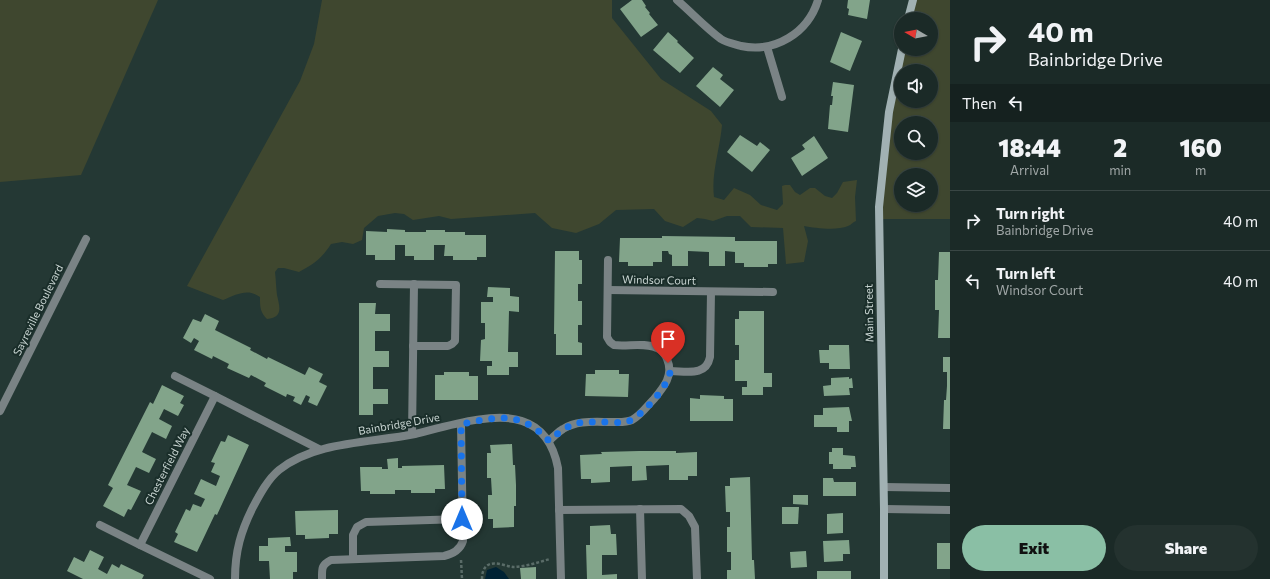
<!DOCTYPE html>
<style>
:root{--surface:#1b2a27;--page:#24322f;--text:#f1f3f6;--muted:#a0a7a7;--line:#394644;--accent:#8abfa5}
body{margin:0;font-family:Commissioner,sans-serif;background:var(--page);color:var(--text);height:100vh;display:flex;flex-direction:column;font-size:15px;white-space:nowrap}
*{box-sizing:border-box;margin:0}
p{font-size:13px;color:var(--muted)}
.icon{flex:none;width:22px;height:22px;fill:none;stroke:currentColor;stroke-width:2;stroke-linecap:round;stroke-linejoin:round}
.map{position:relative;flex:1;overflow:hidden}
.drawer{display:flex;flex-direction:column;background:var(--surface);width:320px}
.drawer>*{flex:none}
.top-card{background:#1b2a27;color:var(--text);overflow:hidden}
.needle{width:26px;rotate:280deg}
.controls{position:absolute;left:894px;top:12px;display:grid;gap:8px}
.controls a{display:grid;place-items:center;width:44px;height:44px;border-radius:50%;background:var(--surface);box-shadow:0 1px 3px #0004,0 0 0 1px var(--line);font-size:20px}
.pin{position:absolute;display:grid;place-items:center;width:34px;height:34px;color:#fff;margin:-41px -17px;border-radius:50% 50% 50% 0;rotate:-45deg;box-shadow:0 0 4px #0007}
.pin .icon{rotate:45deg}
.me{position:absolute;width:44px;margin:-22px;rotate:0deg;stroke-linejoin:round;filter:drop-shadow(0 0 3px #0008)}
.turn{display:flex;align-items:center;gap:14px;height:84px;padding:0 12px;font-size:18px}
.turn .icon{width:52px;height:52px;stroke-width:2.5}
.turn b{display:block;font-size:28px;line-height:34px}
.then{display:flex;align-items:center;height:38px;padding:0 12px;background:#0003;gap:8px;font-size:15px}
.eta{display:flex;justify-content:space-evenly;align-items:center;height:68px;text-align:center}
.eta b{font-size:24px;font-weight:800;line-height:28px}
.button{display:flex;gap:8px;margin-top:auto;padding:8px 12px}
.button a{flex:1;height:46px;border-radius:24px;background:var(--accent);color:#111;font-size:16px;font-weight:800;line-height:46px;text-align:center}
.button a+a{background:var(--page);color:var(--text)}
ul{padding:0;list-style:none}
li{display:flex;align-items:center;gap:12px;height:60px;padding:0 12px;border-top:1px solid var(--line)}
li div{flex:1}
li b{display:block;font-size:15px}
li em{font-style:normal}
main{display:flex;flex:1;min-height:0}
.map>svg:first-child{display:block}
</style>
<main>
<div class="map">
<svg width="950" height="579" viewBox="0 0 950 579">
<rect width="100%" height="100%" fill="#243834"/>
<g fill="#3f472f" fill-rule="evenodd">
<polygon points="0,0 158,0 81,175 0,182"/>
<path d="M 322,0 L 612,0 L 612,18 L 661,79 L 711,111 L 722,125 C 720,149 711,173 714,197 L 724,200 L 734,188 L 750,195 L 761,205 L 777,210 L 783,204 L 782,186 L 785,185 L 790,185 L 795,192 L 800,195 L 810,188 L 815,188 L 825,196 L 832,198 L 837,193 L 843,182 L 857,180 L 855,197 L 856,221 C 853,222 851,225 848,226 C 837,231 815,228 804,226 L 808,241 L 804,262 L 786,264 L 783,228 L 751,227 L 740,216 L 727,216 L 713,221 L 705,219 L 697,218 L 683,227 L 665,221 L 654,209 L 616,210 L 599,224 L 576,233 L 552,228 L 535,213 L 451,219 L 439,216 L 413,220 L 404,214 L 395,213 L 378,216 L 364,228 L 362,240 L 353,244 L 342,242 L 331,244 C 322,258 314,264 299,272 L 284,268 L 278,268 L 275,272 C 276,280 276,288 277,295 C 280,308 283,317 267,319 C 260,312 260,307 260,297 C 248,288 237,294 223,300 L 187,286 L 300,81 L 314,44 Z"/>
<path d="M 913,0 L 950,0 L 950,219 L 879,219 L 879,207 L 902,49 L 931,49 L 931,19 L 908,19 ZM 901,71 L 931,71 L 931,101 L 901,101 ZM 901,123 L 931,123 L 931,153 L 901,153 ZM 901,175 L 931,175 L 931,205 L 901,205 Z"/>
</g>
<polygon fill="#002234" points="496,567 504,572 509,579 485,579 487,570"/>
<g fill="#82a48a">
<polygon points="632,0 642,0 646,6 645,7 650,13 649,14 658,25 641,37 620,9"/>
<polygon points="848,0 870,0 867,19 848,15 849,9 847,8"/>
<polygon points="668,32 678,41 677,42 694,58 680,73 653,50"/>
<polygon points="841,32 862,41 850,71 830,62"/>
<polygon points="713,67 723,75 720,79 734,90 720,107 696,86"/>
<polygon points="833,82 854,85 848,132 828,129 830,105 832,105 833,96 831,96"/>
<polygon points="740,135 757,146 760,142 770,150 752,172 727,152"/>
<polygon points="814,136 828,158 802,176 791,158 805,149 802,145"/>
<polygon points="387,229 405,230 405,232 426,232 426,230 445,230 445,232 465,232 465,235 486,235 486,257 477,257 477,260 453,260 453,256 444,256 445,245 434,245 434,260 414,260 414,256 405,256 405,245 395,245 395,260 375,260 375,255 366,255 366,231 387,232"/>
<polygon points="662,236 735,237 735,241 777,241 777,264 768,264 768,267 744,267 744,263 735,263 735,252 725,251 725,266 709,266 709,252 688,251 688,266 672,266 672,255 669,254 668,251 662,251 662,262 653,262 653,266 628,266 628,262 619,262 620,238 662,238"/>
<polygon points="555,251 579,251 579,260 582,260 582,284 578,284 578,301 582,301 582,325 578,325 578,342 582,343 582,355 556,355 556,334 554,334"/>
<polygon points="939,252 950,252 950,338 938,338 939,310 935,310 935,280 938,280"/>
<polygon points="488,287 510,288 510,296 519,297 519,312 509,311 508,352 518,352 518,367 509,367 509,375 487,375 487,366 492,366 492,361 480,361 481,340 485,339 485,323 481,323 481,302 493,302 493,297 487,297"/>
<polygon points="359,303 376,303 375,314 390,314 390,331 375,331 375,351 389,351 389,367 373,367 373,389 388,389 388,404 373,404 373,415 359,415"/>
<polygon points="739,311 764,311 764,373 772,373 772,387 763,387 763,395 742,395 742,387 747,387 747,381 735,381 735,360 739,360 739,345 735,345 735,319 739,319"/>
<polygon points="205,314 219,321 215,330 251,348 250,350 267,359 268,357 305,375 309,367 323,374 319,382 327,386 317,406 308,402 310,397 306,395 301,405 293,401 295,397 287,394 286,397 264,386 266,383 251,375 249,378 227,368 229,364 213,356 212,359 194,350 199,341 194,338 191,343 183,338 193,319 201,322"/>
<polygon points="829,345 849,345 850,369 829,369 829,363 820,363 819,350 829,350"/>
<polygon points="943,357 950,357 950,429 943,429 944,400 946,400 947,386 947,372 943,372"/>
<polygon points="595,370 619,370 619,374 629,374 628,397 585,396 586,374 595,374"/>
<polygon points="444,372 469,372 469,376 478,376 478,400 435,400 435,375 444,375"/>
<polygon points="849,377 849,379 852,378 853,388 849,388 850,395 824,396 823,386 831,385 831,378"/>
<polygon points="162,385 184,396 180,403 184,405 178,416 164,409 159,419 172,426 166,439 152,432 142,452 156,459 149,473 136,467 127,485 141,491 131,510 128,509 124,517 103,506 113,488 108,485 150,402 153,404"/>
<polygon points="700,395 724,396 724,399 733,399 733,421 690,421 690,398 700,399"/>
<polygon points="849,407 852,421 849,421 849,432 837,432 837,427 814,427 814,415 823,415 823,408"/>
<polygon points="228,435 249,445 217,515 215,514 197,552 174,542 178,534 175,532 186,509 190,511 193,504 201,507 205,499 194,494 201,479 216,486 220,476 211,472 215,463 211,462 221,441 225,442"/>
<polygon points="512,444 513,465 515,465 516,485 516,506 514,506 514,527 493,528 493,519 488,519 488,495 492,495 491,478 487,478 487,453 491,453 490,445"/>
<polygon points="832,448 843,448 843,455 855,456 856,467 851,467 851,469 833,469 833,464 829,464 829,452 832,452"/>
<polygon points="639,451 676,451 676,453 697,452 697,476 688,476 688,480 669,480 669,465 646,466 647,480 632,481 632,466 610,467 610,482 591,483 591,479 581,479 580,455 602,454 601,452"/>
<polygon points="398,458 398,468 402,468 402,466 444,465 445,489 435,489 435,493 411,493 411,490 395,490 395,494 370,494 370,491 361,491 360,467 382,467 382,469 388,469 387,459"/>
<polygon points="750,477 752,560 754,560 755,579 727,579 727,570 731,570 731,552 727,552 727,527 730,527 730,512 726,512 725,486 730,486 730,478"/>
<polygon points="823,478 833,478 834,482 856,482 856,496 823,496"/>
<polygon points="793,495 808,495 808,505 793,504"/>
<polygon points="782,507 799,507 798,524 782,524"/>
<polygon points="338,510 338,534 329,534 329,538 305,539 305,535 296,535 295,511"/>
<polygon points="843,513 843,533 827,534 827,514"/>
<polygon points="610,525 611,534 616,534 617,555 602,555 602,575 617,574 617,579 587,579 586,545 590,545 590,526"/>
<polygon points="290,537 291,546 285,546 285,552 297,552 297,572 293,572 293,579 270,579 269,561 259,561 259,546 268,546 268,538"/>
<polygon points="849,540 850,554 843,554 843,561 824,562 823,541"/>
<rect x="937" y="543" width="13" height="26"/>
<polygon points="90,550 104,557 98,569 107,574 112,564 119,568 121,564 144,575 142,579 83,579 67,571 74,557 84,562"/>
<polygon points="806,551 807,567 791,568 790,552"/>
<polygon points="536,567 536,579 521,579 520,568"/>
<rect x="817" y="571" width="34" height="8"/>
</g>
<g fill="none" stroke-linecap="round" stroke-linejoin="round">
<g stroke="#5a6c68" stroke-width="2.5" stroke-dasharray="3 2" stroke-linecap="butt">
<polyline points="461,560 462,579"/>
<path d="M 482,579 C 482,574 483,568 488,565 C 495,561 505,566 513,567 C 525,567 539,562 550,559"/>
</g>
<g stroke="#7a8385" stroke-width="8">
<path d="M 677,0 C 692,13 706,28 721,39 C 727,43 735,44 741,46 C 775,53 808,33 818,0"/>
<polyline points="767,47 782,97"/>
<polyline points="380,284 456,285 455,341 452,344 448,346 413,346"/>
<polyline points="608,290 773,292"/>
<path d="M 670,371 C 686,371 706,377 710,357 L 711,292"/>
<polyline points="175,376 215,396"/>
<polyline points="0,411 86,239"/>
<polyline points="412,434 414,284"/>
<path d="M 549,441 C 553,437 558,432 563,429 C 577,420 595,422 611,422 C 618,422 625,423 632,420 C 641,415 647,406 654,399 C 664,387 674,375 667,359 C 665,354 661,350 657,348 C 644,342 627,347 614,345 L 610,342 L 607,337 L 608,260"/>
<polyline points="884,487 950,488"/>
<polyline points="640,509 642,579"/>
<polyline points="884,509 950,510"/>
<polyline points="559,510 681,509 689,516 695,527 697,579"/>
<polyline points="100,525 140,545"/>
<polyline points="353,559 353,535 357,527 366,522 462,519"/>
<polyline points="210,579 140,545 215,396 319,449"/>
<path d="M 235,579 C 235,551 241,531 253,507 C 260,494 268,479 279,470 C 315,441 371,443 415,434 C 444,427 494,411 522,421 C 544,428 554,447 558,468 L 561,579"/>
<path d="M 322,579 C 322,569 321,565 331,560 L 444,556 C 453,554 460,550 463,541 L 461,424"/>
</g>
<g stroke="#a1b1b3" stroke-width="8">
<polyline points="908,19 913,0"/>
<polyline points="884,579 884,509 879,207 889,112 902,49"/>
</g>
</g>
<g fill="none" stroke-linecap="round" stroke-linejoin="round">
<path stroke="#1a73e8" stroke-width="7" stroke-dasharray="0 12.6" d="M 462,519 L 461,424 C 499,417 520,410 549,441 C 573,420 578,422 608,422 C 614,422 621,423 627,422 C 641,417 668,387 670,372 C 670,369 669,365 668,363"/>
</g>
<g text-anchor="middle" stroke-width="4" stroke-linejoin="round" paint-order="stroke">
<g font-size="11" fill="#cad6d3" stroke="#1a2e2a">
<text transform="translate(659 280) rotate(1)" y="4">Windsor Court</text>
<text transform="translate(38 310) rotate(-64)" y="4">Sayreville Boulevard</text>
<text transform="translate(869 313) rotate(-91)" y="4">Main Street</text>
<text transform="translate(399 424) rotate(-10)" y="4">Bainbridge Drive</text>
<text transform="translate(167 466) rotate(-63)" y="4">Chesterfield Way</text>
</g>
</g>
</svg>
<div class="controls">
<a><svg class="needle" viewBox="-14 -14 28 28"><path d="M0-13l5 13h-10z" fill="#e53935"/><path d="M0 13l5-13h-10z" fill="#a0a7a7"/></svg></a>
<a><svg class="icon" aria-label="sound" viewBox="0 0 24 24"><path d="M4 9h4l5-4v14l-5-4H4zM17 9q2 3 0 6"/></svg></a>
<a><svg class="icon" aria-label="search" viewBox="0 0 24 24"><circle cx="10" cy="10" r="6"/><path d="M15 15l6 6"/></svg></a>
<a><svg class="icon" aria-label="layers" viewBox="0 0 24 24"><path d="M12 4l9 5-9 5-9-5zM3 14l9 5 9-5"/></svg></a>
</div>
<div class="pin" style="left:668px;top:363px;background:#d93025"><svg class="icon" aria-label="arrive" viewBox="0 0 24 24"><path d="M6 21V4h12l-3 4 3 4H6"/></svg></div>
<svg class="me" style="left:462px;top:519px" viewBox="-20 -20 40 40"><circle r="19" fill="#fff"/><path d="M0-13L10 11 0 6-10 11z" fill="#1a73e8"/></svg>
</div>
<section class="drawer">
<div class="top-card">
<div class="turn"><svg class="icon" aria-label="right" viewBox="0 0 24 24"><path d="M7 20v-9h11M14 6l5 5-5 5"/></svg><div><b>40 m</b>Bainbridge Drive</div></div>
<div class="then">Then<svg class="icon" aria-label="left" viewBox="0 0 24 24"><path d="M17 20v-9H6M10 6l-5 5 5 5"/></svg></div>
</div>
<div class="eta">
<div><b>18:44</b><p>Arrival</p></div>
<div><b>2</b><p>min</p></div>
<div><b>160</b><p>m</p></div>
</div>
<ul>
<li><svg class="icon" aria-label="right" viewBox="0 0 24 24"><path d="M7 20v-9h11M14 6l5 5-5 5"/></svg><div><b>Turn right</b><p>Bainbridge Drive</p></div><em>40 m</em></li>
<li><svg class="icon" aria-label="left" viewBox="0 0 24 24"><path d="M17 20v-9H6M10 6l-5 5 5 5"/></svg><div><b>Turn left</b><p>Windsor Court</p></div><em>40 m</em></li>
</ul>
<div class="button"><a>Exit</a><a>Share</a></div>
</section>
</main>
